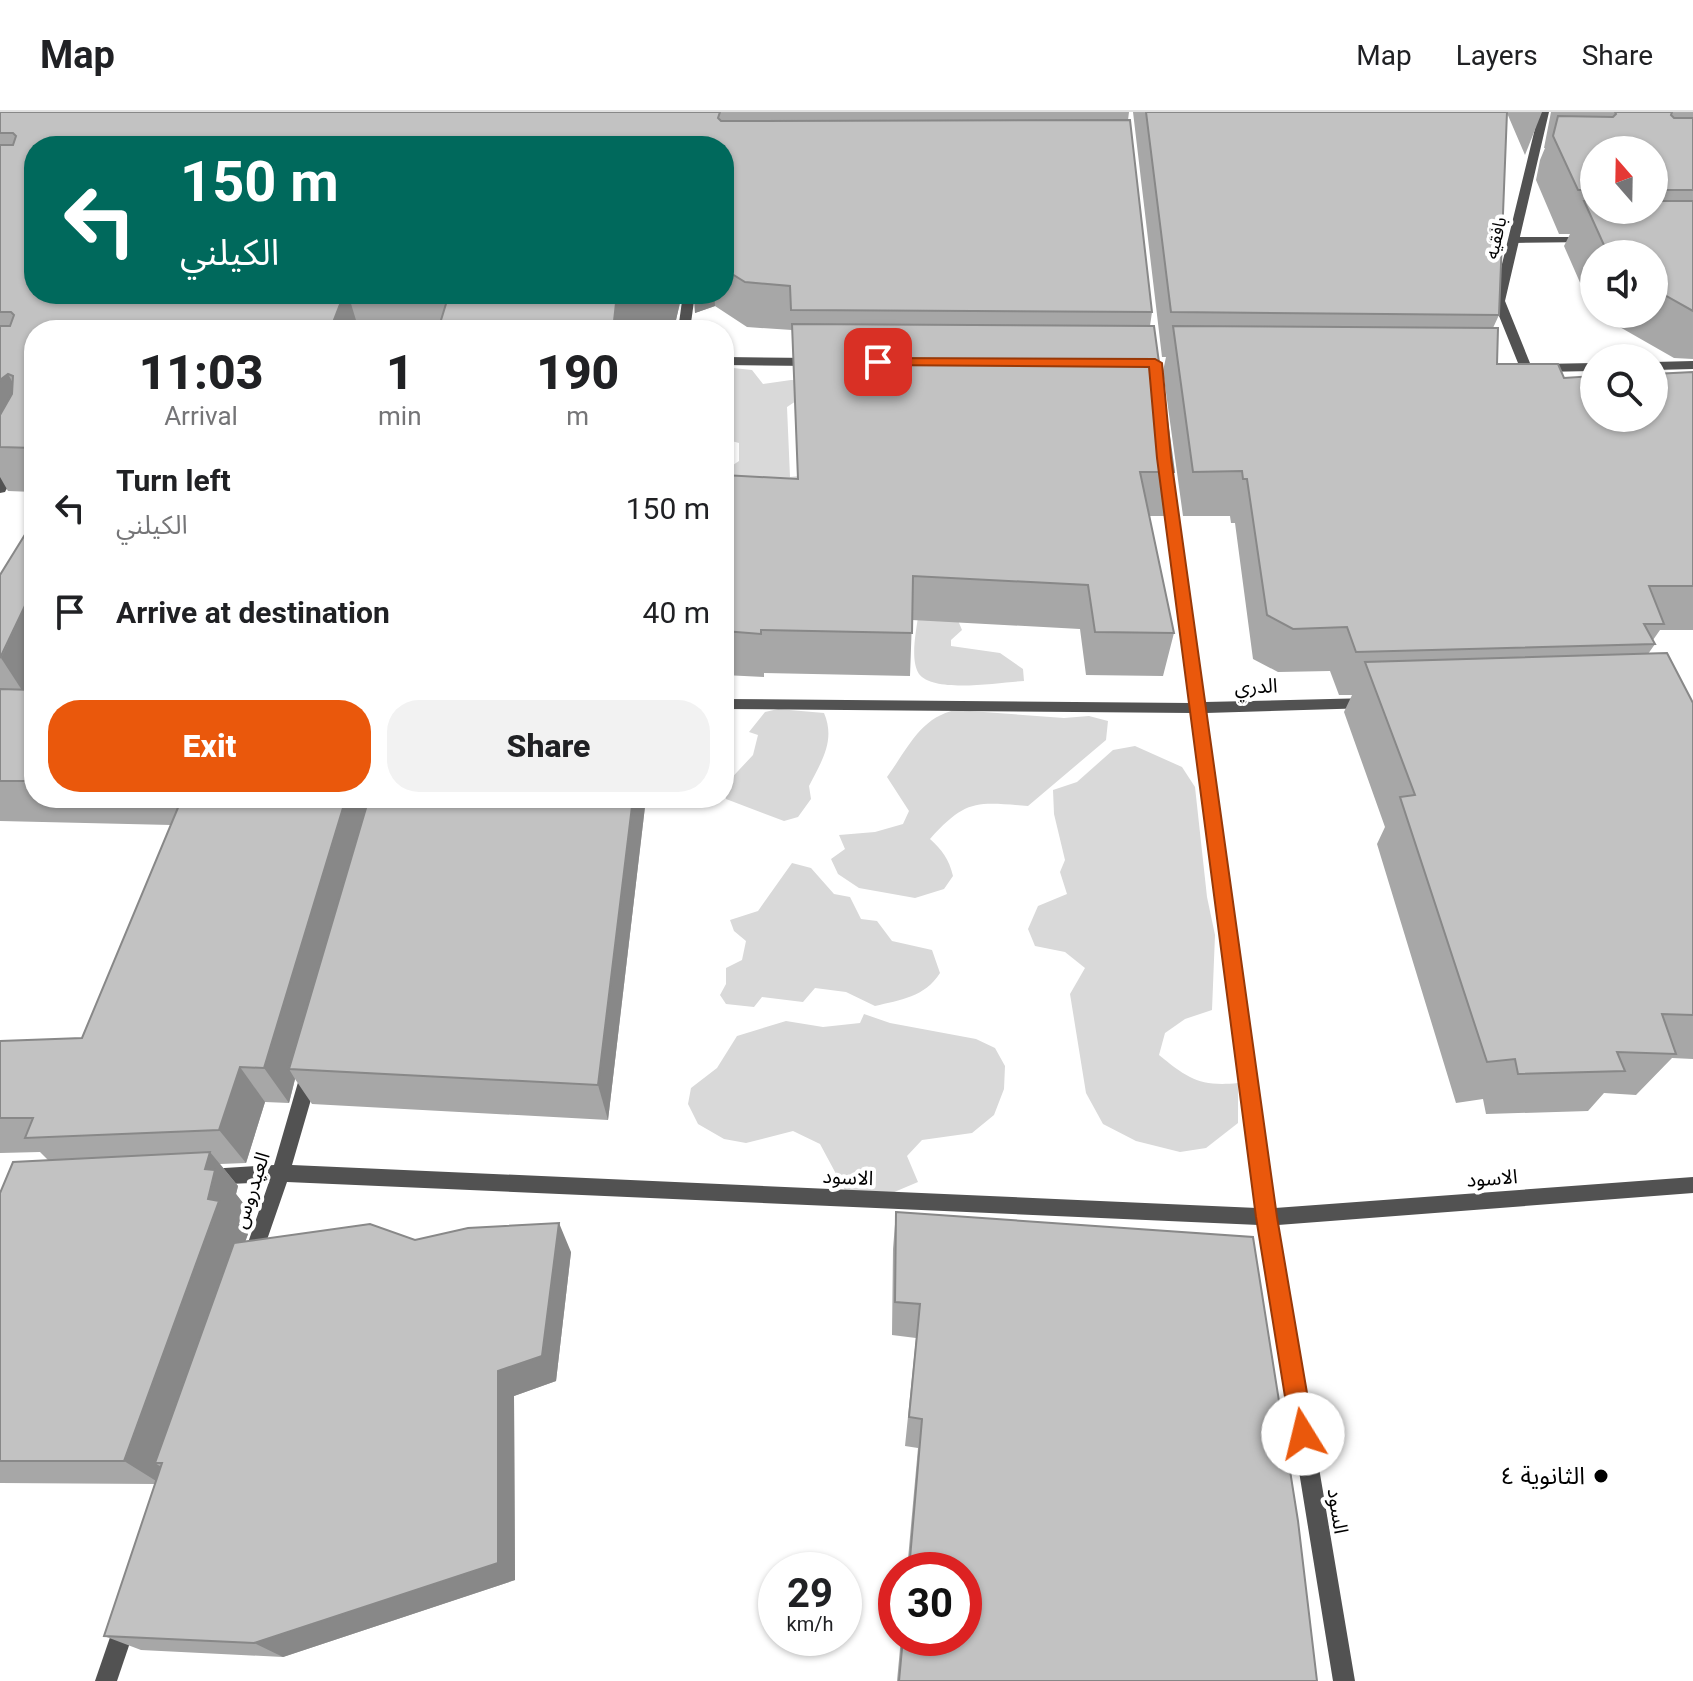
<!DOCTYPE html>
<meta charset="utf-8">
<style>
:root{--surface:#fff;--page:#f2f2f2;--text:#202124;--muted:#757577;--line:#e0e0e0;--accent:#ea580c}
body{margin:0;font-family:Roboto,"Noto Sans Arabic",sans-serif;background:var(--page);color:var(--text);height:100vh;display:flex;flex-direction:column;font-size:30px;white-space:nowrap}
*{box-sizing:border-box;margin:0}
p{font-size:26px;color:var(--muted)}
.icon{flex:none;width:44px;height:44px;fill:none;stroke:currentColor;stroke-width:2;stroke-linecap:round;stroke-linejoin:round}
.map{position:relative;flex:1;overflow:hidden}
.drawer{position:absolute;left:24px;top:208px;width:710px;height:488px;display:flex;flex-direction:column;background:var(--surface);border-radius:32px;box-shadow:0 2px 6px #0004}
.drawer>*{flex:none}
.guide{position:absolute;left:24px;top:24px;width:710px;height:168px;border-radius:32px;box-shadow:0 2px 6px #0004;background:#00695c;color:#fff;overflow:hidden}
.needle{width:52px;rotate:340deg}
.tools{position:absolute;left:1580px;top:24px;display:grid;gap:16px}
.tools a{display:grid;place-items:center;width:88px;height:88px;border-radius:50%;background:var(--surface);box-shadow:0 2px 6px #0004;font-size:40px}
.speed{position:absolute;left:758px;top:1440px;display:flex;gap:16px;font-size:40px;font-weight:700;text-align:center}
.speed>*{display:grid;place-content:center;width:104px;height:104px;border-radius:50%;background:var(--surface);box-shadow:0 2px 6px #0004;line-height:1}
.speed small{font-size:20px;font-weight:400}
.speed .limit{border:12px solid #d22;background:#fff;color:#111}
.pin{position:absolute;display:grid;place-items:center;width:68px;height:68px;color:#fff;margin:-34px;border-radius:16px;box-shadow:0 4px 12px #0006}
.me{position:absolute;width:88px;margin:-44px;rotate:351deg;stroke-linejoin:round;filter:drop-shadow(0 0 6px #0008)}
.turn{display:flex;align-items:center;gap:28px;height:168px;padding:0 24px;font-size:36px}
.turn .icon{width:104px;height:104px;stroke-width:2.5}
.turn b{display:block;font-size:56px;line-height:68px}
.eta{display:flex;justify-content:space-evenly;align-items:center;height:136px;text-align:center}
.eta b{font-size:48px;font-weight:800;line-height:56px}
.cta{display:flex;gap:16px;margin-top:auto;padding:16px 24px}
.cta a{flex:1;height:92px;border-radius:32px;background:var(--accent);color:#fff;font-size:32px;font-weight:800;line-height:92px;text-align:center}
.cta a+a{background:var(--page);color:var(--text)}
ul{padding:0;list-style:none}
li{display:flex;align-items:center;gap:24px;height:104px;padding:0 24px}
li div{flex:1}
li b{display:block;font-size:30px}
li em{font-style:normal}
header{display:flex;align-items:center;gap:48px;box-sizing:border-box;height:112px;padding:0 40px;background:var(--surface);border-bottom:2px solid var(--line)}
header strong{font-size:38px}
nav{display:flex;gap:44px;margin-inline-start:auto;font-size:28px}
.map>svg:first-child{display:block}
</style>
<header>
<strong>Map</strong>
<nav><a>Map</a><a>Layers</a><a>Share</a></nav>
</header>
<div class="map">
<svg width="1693" height="1569" viewBox="0 0 1693 1569">
<rect width="100%" height="100%" fill="#fff"/>
<g fill="#d9d9d9">
<polygon points="733,256 752,258 763,272 791,268 812,269 796,289 787,295 790,365 817,362 724,398 724,359 739,349 739,331 724,327 724,259"/>
<path d="M 918,505 L 957,506 L 962,518 L 951,528 L 951,534 L 1000,541 L 1023,557 L 1024,569 C 1001,570 934,582 919,562 C 910,548 916,520 918,505 Z"/>
<path d="M 778,597 L 824,601 C 836,629 821,650 809,674 L 811,687 L 798,705 L 784,709 L 726,687 L 724,674 L 753,643 L 758,623 L 749,620 L 765,600 Z"/>
<path d="M 956,598 L 1064,606 L 1089,604 L 1108,609 L 1106,628 L 1028,694 C 976,690 966,687 930,727 C 942,738 949,747 953,764 L 944,777 L 915,786 L 859,776 L 838,762 L 831,747 L 845,737 L 839,723 L 875,720 L 903,712 L 909,699 L 887,665 C 907,638 920,605 956,598 Z"/>
<path d="M 1135,634 L 1182,655 L 1195,675 L 1207,785 L 1215,823 L 1212,898 L 1185,907 L 1165,921 L 1159,943 C 1187,966 1200,975 1238,971 L 1238,1011 L 1206,1036 L 1180,1040 L 1136,1029 L 1103,1012 L 1086,981 L 1070,882 L 1085,856 L 1065,840 L 1035,834 L 1028,817 L 1038,794 L 1067,782 L 1060,760 L 1065,748 L 1054,702 L 1053,678 L 1077,670 L 1113,638 Z"/>
<path d="M 792,751 L 811,756 L 834,782 L 850,785 L 861,807 L 877,809 L 892,829 L 932,838 L 940,861 C 925,885 900,888 875,894 L 846,880 L 815,876 L 803,890 L 762,885 L 754,895 L 726,892 L 720,883 L 726,872 L 726,856 L 742,848 L 746,829 L 734,819 L 730,808 L 758,799 Z"/>
<polygon points="864,902 890,911 976,927 995,936 1005,954 1004,977 994,1003 972,1021 922,1028 907,1044 918,1070 873,1089 849,1086 820,1032 793,1019 746,1031 724,1027 698,1012 688,992 691,976 717,956 737,924 786,909 823,915 860,911"/>
</g>
<g fill="none" stroke-linecap="round" stroke-linejoin="round">
<polygon fill="#525252" fill-rule="evenodd" points="1587,125 1592,128 1591,130 1514,131 1509,128 1514,125"/>
<g fill="#525252" fill-rule="evenodd">
<polygon points="1539,0 1549,0 1505,189 1532,256 1526,260 1520,256 1493,189"/>
<polygon points="683,182 695,182 690,218 678,218"/>
<polygon points="724,245 812,246 818,250 812,254 724,253"/>
<polygon points="1693,249 1693,257 1654,258 1654,250"/>
<polygon points="1594,251 1594,259 1540,260 1534,256 1540,252"/>
<polygon points="13,349 19,353 5,380 0,381 0,365 9,350"/>
<polygon points="1166,355 1172,359 1205,590 1370,586 1377,591 1370,596 1206,601 1275,1096 1693,1065 1693,1081 1278,1113 1355,1569 1333,1569 1259,1113 287,1070 260,1148 258,1154 251,1157 244,1154 242,1148 269,1070 209,1073 203,1071 200,1065 203,1059 209,1057 274,1053 301,960 304,955 310,952 316,955 319,960 292,1053 1257,1096 1192,601 724,597 724,587 1190,591 1160,359"/>
<polygon points="126,1499 134,1502 137,1510 117,1569 95,1569 118,1502"/>
</g>
</g>
<g fill="#a7a7a7" fill-rule="evenodd">
<polygon points="0,0 1129,0 1128,8 1152,200 1150,214 1174,360 1164,404 1149,404 1174,521 1163,564 1086,563 1080,517 912,508 910,564 764,561 764,565 724,563 724,363 798,367 792,218 747,215 715,194 695,201 694,182 724,182 724,34 34,34 34,182 682,182 676,208 647,218 34,218 34,380 8,379 0,365"/>
<polygon points="1133,0 1542,0 1525,43 1507,1 1499,203 1493,216 1497,252 1564,266 1693,260 1693,518 1660,518 1653,528 1655,532 1648,542 1693,591 1693,947 1672,946 1636,983 1604,981 1588,999 1486,1002 1483,987 1456,991 1377,732 1385,715 1344,600 1352,583 1339,583 1330,559 1278,560 1253,547 1235,411 1231,411 1230,404 1183,404 1163,259 1166,245 1162,245"/>
<path d="M 1551,0 L 1693,0 L 1693,247 L 1674,246 L 1604,206 L 1603,202 L 1654,202 L 1654,142 L 1594,142 L 1594,193 L 1589,191 L 1564,134 L 1570,122 L 1559,122 L 1536,68 L 1540,48 L 1545,36 L 1544,36 ZM 1594,38 L 1654,38 L 1654,98 L 1594,98 Z"/>
<polygon points="34,408 34,686 646,686 608,1008 312,992 295,967 289,991 265,990 246,1051 220,1052 238,1074 236,1082 243,1091 239,1112 248,1122 245,1129 415,1128 571,1140 556,1269 514,1284 515,1468 283,1545 141,1538 104,1524 155,1372 0,1371 0,1081 48,1048 40,1040 0,1041 0,929 82,926 171,713 0,709 0,463"/>
<polygon points="896,1100 1317,1569 897,1569 901,1526 964,1526 964,1458 907,1458 918,1336 905,1334 916,1226 892,1223 893,1137"/>
</g>
<g fill="#888">
<polygon points="344,182 348,182 359,218 330,218"/>
<polygon points="617,182 682,182 676,208 647,218 613,218"/>
<polygon points="694,182 714,182 715,194 695,201"/>
<polygon points="8,262 32,306 0,335 0,268"/>
<polygon points="32,479 34,481 34,579 29,589 1,546"/>
<polygon points="346,686 376,686 289,957 295,967 289,991 264,956"/>
<polygon points="633,686 646,686 608,1008 598,973"/>
<polygon points="240,955 265,990 246,1051 219,1018"/>
<polygon points="210,1040 238,1074 236,1082 243,1091 239,1112 248,1122 167,1354 162,1351 155,1351 166,1358 161,1372 124,1349 208,1087 205,1057"/>
<polygon points="559,1111 571,1140 556,1269 514,1284 515,1468 283,1545 254,1531 498,1259"/>
</g>
<g fill="#c2c2c2" stroke="#888" stroke-width="2">
<polygon points="0,0 720,0 718,6 721,9 1130,8 1152,200 791,198 790,174 745,170 724,157 724,34 34,34 34,182 344,182 330,218 34,218 34,336 0,335 0,303 12,282 13,264 8,262 0,268 0,214 10,214 14,203 11,200 0,200 0,33 13,33 16,24 13,21 0,21"/>
<polygon points="1146,0 1507,0 1499,203 1171,200"/>
<polygon points="1615,0 1672,0 1671,3 1674,6 1693,6 1693,78 1654,78 1654,38 1594,38 1594,78 1578,78 1553,24 1558,4 1613,5 1616,2"/>
<polygon points="1584,89 1594,89 1594,98 1654,98 1654,89 1693,89 1693,199 1654,177 1654,142 1608,142"/>
<polygon points="449,182 617,182 613,218 438,218"/>
<polygon points="792,212 1154,214 1174,360 1140,360 1174,521 1095,520 1088,473 913,464 912,521 761,518 761,522 724,519 724,363 798,367"/>
<polygon points="1173,214 1498,216 1497,252 1558,252 1564,266 1594,264 1594,306 1654,306 1654,262 1693,260 1693,474 1649,474 1664,512 1644,512 1655,532 1356,540 1347,515 1293,517 1267,503 1247,367 1243,367 1242,359 1193,360"/>
<polygon points="34,408 34,479 32,479 0,546 0,463"/>
<polygon points="1667,541 1693,591 1693,903 1662,902 1676,942 1617,940 1625,959 1518,962 1515,947 1487,950 1400,685 1415,683 1365,550"/>
<polygon points="0,577 34,578 34,669 0,669"/>
<polygon points="182,686 346,686 264,956 240,955 219,1018 25,1026 33,1006 0,1006 0,929 82,926"/>
<polygon points="369,686 633,686 598,973 289,957"/>
<polygon points="210,1040 205,1057 215,1058 208,1087 219,1089 124,1349 0,1349 0,1081 13,1050"/>
<polygon points="896,1100 1253,1125 1298,1409 1317,1569 899,1569 903,1526 964,1526 964,1458 909,1458 922,1307 909,1305 920,1192 895,1190"/>
<polygon points="559,1111 542,1244 498,1259 498,1451 254,1531 104,1524 162,1351 155,1351 234,1131 370,1112 415,1128 468,1116"/>
</g>
<polygon fill="#ea580c" stroke="#983908" stroke-width="2" points="878,246 1155,247 1162,251 1171,346 1277,1105 1314,1322 1311,1330 1303,1333 1295,1330 1291,1322 1256,1105 1157,346 1149,255 873,253 873,247"/>
<circle fill="#000" stroke="#fff" stroke-width="3" cx="1601" cy="1364" r="8"/>
<g text-anchor="middle" stroke-width="8" stroke-linejoin="round" paint-order="stroke">
<g font-size="18" fill="#000" stroke="#fff">
<text transform="translate(1496 126) rotate(-77)" y="6">بافقيه</text>
</g>
<g font-size="20" fill="#000" stroke="#fff">
<text transform="translate(1256 574) rotate(-2)" y="7">الدري</text>
<text transform="translate(848 1065) rotate(3)" y="7">الاسود</text>
<text transform="translate(1492 1066) rotate(-4)" y="7">الاسود</text>
<text transform="translate(251 1078) rotate(-72)" y="7">العيدروس</text>
<text transform="translate(1338 1399) rotate(81)" y="7">السود</text>
</g>
<g font-size="24" fill="#000" stroke="#fff" text-anchor="end">
<text x="1585" y="1372">الثانوية ٤</text>
</g>
</g>
</svg>
<div class="tools">
<a><svg class="needle" viewBox="-14 -14 28 28"><path d="M0-13l5 13h-10z" fill="#e53935"/><path d="M0 13l5-13h-10z" fill="#757577"/></svg></a>
<a><svg class="icon" aria-label="sound" viewBox="0 0 24 24"><path d="M4 9h4l5-4v14l-5-4H4zM17 9q2 3 0 6"/></svg></a>
<a><svg class="icon" aria-label="search" viewBox="0 0 24 24"><circle cx="10" cy="10" r="6"/><path d="M15 15l6 6"/></svg></a>
</div>
<div class="speed"><div>29<small>km/h</small></div><div class="limit">30</div></div>
<div class="pin" style="left:878px;top:250px;background:#d93025"><svg class="icon" aria-label="arrive" viewBox="0 0 24 24"><path d="M6 21V4h12l-3 4 3 4H6"/></svg></div>
<svg class="me" style="left:1303px;top:1322px" viewBox="-20 -20 40 40"><circle r="19" fill="#fff"/><path d="M0-13L10 11 0 6-10 11z" fill="#ea580c"/></svg>
<div class="guide">
<div class="turn"><svg class="icon" aria-label="left" viewBox="0 0 24 24"><path d="M17 20v-9H6M10 6l-5 5 5 5"/></svg><div><b>150 m</b>الكيلني</div></div>
</div>
<section class="drawer">
<div class="eta">
<div><b>11:03</b><p>Arrival</p></div>
<div><b>1</b><p>min</p></div>
<div><b>190</b><p>m</p></div>
</div>
<ul>
<li><svg class="icon" aria-label="left" viewBox="0 0 24 24"><path d="M17 20v-9H6M10 6l-5 5 5 5"/></svg><div><b>Turn left</b><p>الكيلني</p></div><em>150 m</em></li>
<li><svg class="icon" aria-label="arrive" viewBox="0 0 24 24"><path d="M6 21V4h12l-3 4 3 4H6"/></svg><div><b>Arrive at destination</b></div><em>40 m</em></li>
</ul>
<div class="cta"><a>Exit</a><a>Share</a></div>
</section>
</div>
